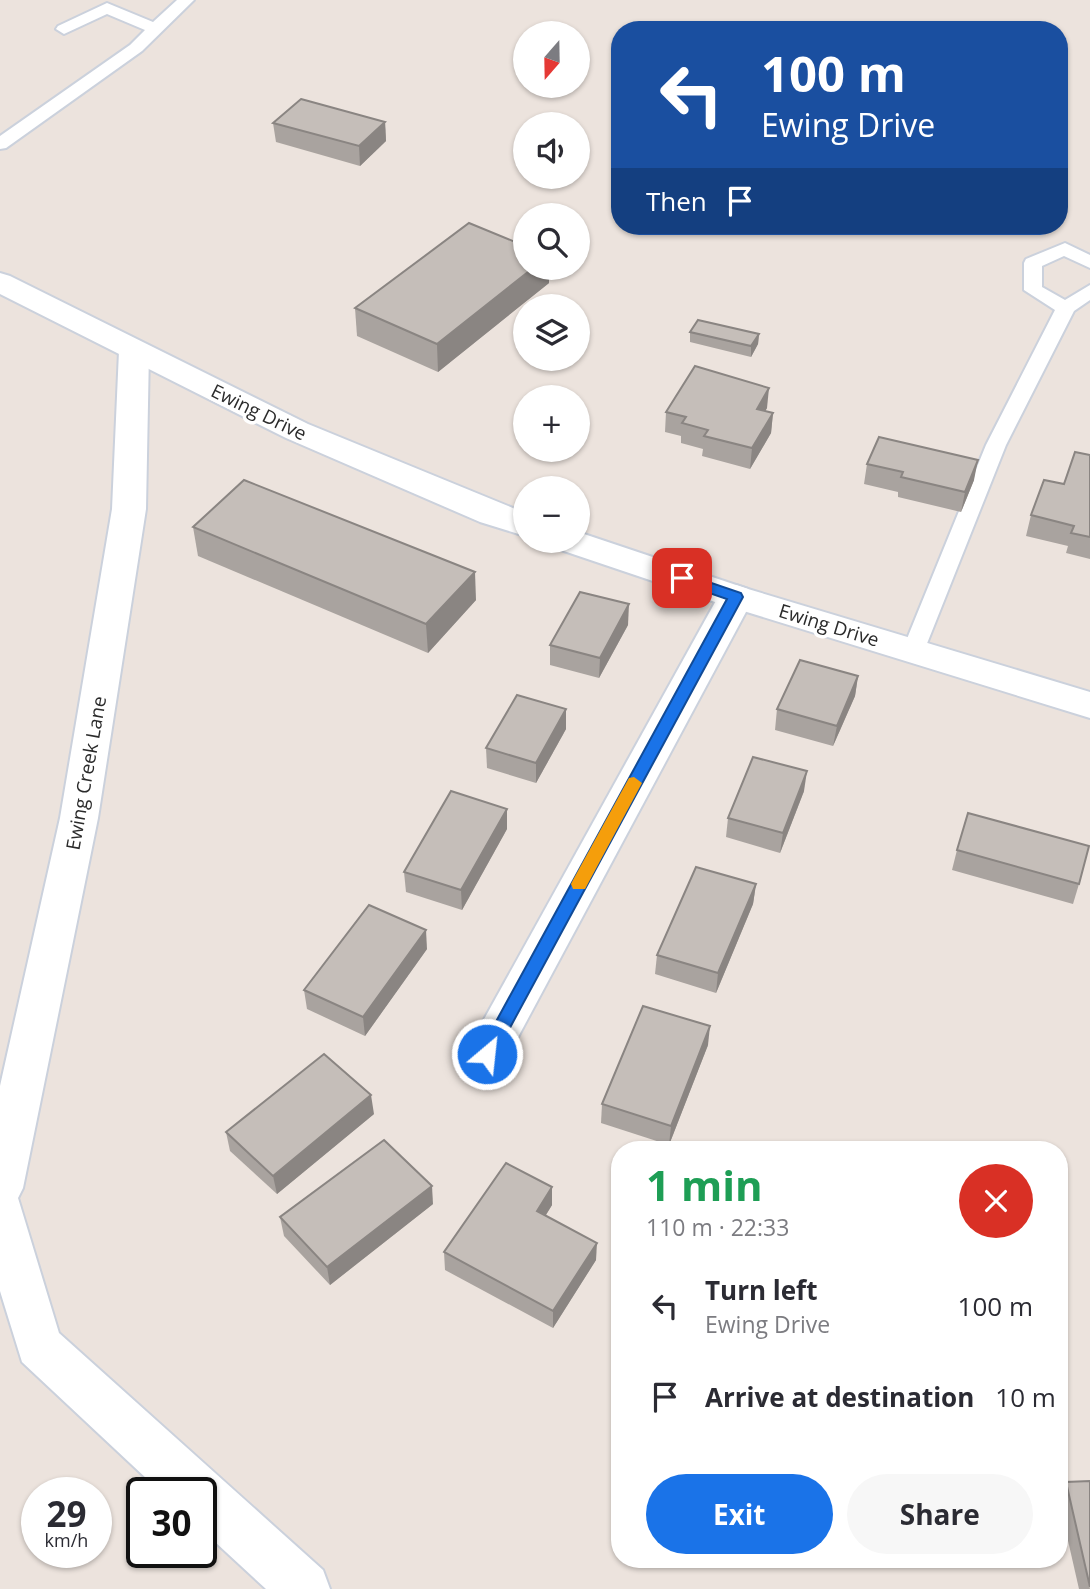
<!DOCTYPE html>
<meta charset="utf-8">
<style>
:root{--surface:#fff;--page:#f7f7f7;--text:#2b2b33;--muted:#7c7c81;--accent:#1a73e8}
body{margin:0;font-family:"Open Sans",sans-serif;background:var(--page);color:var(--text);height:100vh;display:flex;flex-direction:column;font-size:26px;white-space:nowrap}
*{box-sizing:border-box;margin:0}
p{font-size:23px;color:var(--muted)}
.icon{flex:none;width:38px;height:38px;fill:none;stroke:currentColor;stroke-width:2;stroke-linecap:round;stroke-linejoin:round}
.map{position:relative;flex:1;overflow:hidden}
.sheet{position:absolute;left:611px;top:1141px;width:457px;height:427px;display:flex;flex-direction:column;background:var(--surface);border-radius:28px;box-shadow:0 2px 5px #0004}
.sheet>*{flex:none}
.banner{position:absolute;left:611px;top:21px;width:457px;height:214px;border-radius:28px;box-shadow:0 2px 5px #0004;background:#1a4fa0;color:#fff;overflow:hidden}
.needle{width:46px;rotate:200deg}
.buttons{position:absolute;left:513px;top:21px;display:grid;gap:14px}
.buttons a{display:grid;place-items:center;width:77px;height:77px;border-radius:50%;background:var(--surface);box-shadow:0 2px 5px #0004;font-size:35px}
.speed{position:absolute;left:21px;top:1477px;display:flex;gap:14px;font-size:35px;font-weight:700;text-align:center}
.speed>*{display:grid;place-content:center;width:91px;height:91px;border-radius:50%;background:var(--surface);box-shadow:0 2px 5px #0004;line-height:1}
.speed small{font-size:18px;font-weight:400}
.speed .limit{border:4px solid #111;border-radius:10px;background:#fff;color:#111}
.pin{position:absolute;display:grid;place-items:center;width:60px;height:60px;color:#fff;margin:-30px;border-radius:14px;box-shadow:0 4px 10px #0006}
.me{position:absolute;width:77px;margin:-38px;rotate:28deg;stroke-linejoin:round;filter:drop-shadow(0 0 5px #0008)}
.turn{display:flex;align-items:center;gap:24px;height:147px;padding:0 35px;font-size:32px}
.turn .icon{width:91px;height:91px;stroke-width:2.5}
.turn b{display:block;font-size:49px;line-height:60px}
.then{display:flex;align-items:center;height:66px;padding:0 35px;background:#0003;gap:14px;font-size:26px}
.round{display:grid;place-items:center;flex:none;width:74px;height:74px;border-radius:37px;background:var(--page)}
.summary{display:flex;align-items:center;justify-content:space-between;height:119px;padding:0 35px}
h1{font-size:42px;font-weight:700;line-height:52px;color:#1e9e55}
.cta{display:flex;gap:14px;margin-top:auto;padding:14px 35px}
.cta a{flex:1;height:80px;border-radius:42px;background:var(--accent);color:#fff;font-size:28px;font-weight:700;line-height:80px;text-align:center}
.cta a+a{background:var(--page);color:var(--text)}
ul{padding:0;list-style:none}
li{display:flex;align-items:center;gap:21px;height:91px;padding:0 35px}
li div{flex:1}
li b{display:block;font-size:26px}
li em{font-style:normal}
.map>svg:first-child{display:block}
</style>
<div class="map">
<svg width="1090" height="1589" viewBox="0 0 1090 1589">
<rect width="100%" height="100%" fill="#ece3dd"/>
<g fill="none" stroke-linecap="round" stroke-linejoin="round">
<g stroke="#cbd1dc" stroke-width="4">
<g id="service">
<polygon points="177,0 194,0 142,51 6,148 0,149 0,136 130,45 145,30 107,14 64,34 56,29 58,26 107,3 153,22"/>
<polygon points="1065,243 1090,255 1090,268 1064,256 1042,266 1042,287 1065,300 1090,285 1090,300 1074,311 1006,445 924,651 921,657 913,659 905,657 902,651 986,445 1055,310 1024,290 1024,263 1026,259"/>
</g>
</g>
<g stroke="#cbd1dc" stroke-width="4">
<g id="minor">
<polygon points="134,342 145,344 149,351 146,509 98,818 23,1188 18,1198 59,1333 323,1570 330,1589 266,1589 201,1529 201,1493 162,1493 22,1362 0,1291 0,1086 60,818 112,509 119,351 123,344"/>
<polygon points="736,585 748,589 754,597 502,1067 487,1072 472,1067 465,1054 472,1041 718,597 724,589"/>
</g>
</g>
<g stroke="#cbd1dc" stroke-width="4">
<g id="secondary">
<polygon points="0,273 10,276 308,424 525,513 525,536 480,522 286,438 0,294"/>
<polygon points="578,532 748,589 1090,692 1090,718 724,605 558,549 553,541 578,541"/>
</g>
</g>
<use href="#service" fill="#fff" fill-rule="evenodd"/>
<use href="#minor" fill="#fff" fill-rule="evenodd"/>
<use href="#secondary" fill="#fff" fill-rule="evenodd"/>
</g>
<g fill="#a9a39f">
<polygon points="385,122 386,141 360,166 276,142 273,123"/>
<polygon points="525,268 549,268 549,283 438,372 357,336 355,308"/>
<polygon points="690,332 759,334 758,344 751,357 690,342"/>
<polygon points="767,408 765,411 773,413 771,433 750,469 702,456 703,449 681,443 681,436 665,432 666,412"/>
<polygon points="1090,455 1090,559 1066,553 1068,546 1026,536 1031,515 1064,484"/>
<polygon points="867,464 974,480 961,512 898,497 898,492 864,484"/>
<polygon points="193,527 476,600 428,653 198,556"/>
<polygon points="628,625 599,678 550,665 550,645"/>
<polygon points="858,676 855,696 833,746 775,730 777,709"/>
<polygon points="566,709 566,729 536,783 487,768 486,748"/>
<polygon points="804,791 780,853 726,837 728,818"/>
<polygon points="507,829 462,910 406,892 404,872"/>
<polygon points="957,850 1079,884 1073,904 952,870"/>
<polygon points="756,884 753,904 716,993 655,974 657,955"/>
<polygon points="427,949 365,1036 307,1009 304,990"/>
<polygon points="708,1045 669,1145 601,1123 602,1104"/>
<polygon points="374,1114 277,1194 230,1151 226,1132"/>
<polygon points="552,1187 552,1205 546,1215 596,1260 553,1328 445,1270 444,1252"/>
<polygon points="433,1204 330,1285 284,1236 280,1217"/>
<polygon points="1066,1482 1090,1589 1079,1589 1059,1501 1059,1496"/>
</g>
<g fill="#8a8582">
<polygon points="385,122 386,141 360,166 359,146"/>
<polygon points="533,268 549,268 549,283 438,372 437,344"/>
<polygon points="759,334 758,344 751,357 751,346"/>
<polygon points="769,388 767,408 755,429 757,409"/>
<polygon points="773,413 771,433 750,469 752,448"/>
<polygon points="978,460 974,480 961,512 965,492"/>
<polygon points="475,572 476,600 428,653 426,624"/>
<polygon points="629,604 628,625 599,678 600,658"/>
<polygon points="858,676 855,696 833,746 837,726"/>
<polygon points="566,709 566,729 536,783 536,763"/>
<polygon points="807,771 804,791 780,853 783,833"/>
<polygon points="507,809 507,829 462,910 461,890"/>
<polygon points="756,884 753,904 716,993 718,973"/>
<polygon points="426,930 427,949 365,1036 363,1017"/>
<polygon points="710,1026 708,1045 669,1145 671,1126"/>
<polygon points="371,1095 374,1114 277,1194 273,1176"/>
<polygon points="432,1186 433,1204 330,1285 327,1267"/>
<polygon points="552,1187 552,1205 537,1229 537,1211"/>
<polygon points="597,1243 596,1260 553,1328 553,1311"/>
</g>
<g fill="#c5beb9" stroke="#8a8582" stroke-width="2">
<polygon points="301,99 385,122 359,146 273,123"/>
<polygon points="469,223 525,246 525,268 533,268 437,344 355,308"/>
<polygon points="698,320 759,334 751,346 690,332"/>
<polygon points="695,366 769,388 757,409 773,413 752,448 704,436 708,430 682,423 686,417 666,412"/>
<polygon points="879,437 978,460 965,492 901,477 903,472 867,464"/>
<polygon points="1075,452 1090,455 1090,537 1071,533 1074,526 1031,515 1044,480 1064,484"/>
<polygon points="244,480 475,572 426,624 193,527"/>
<polygon points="580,592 629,604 600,658 550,645"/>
<polygon points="800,660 858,676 837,726 777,709"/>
<polygon points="517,695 566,709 536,763 486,748"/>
<polygon points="753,757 807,771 783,833 728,818"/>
<polygon points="451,791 507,809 461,890 404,872"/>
<polygon points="968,813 1089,846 1079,884 957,850"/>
<polygon points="696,867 756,884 718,973 657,955"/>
<polygon points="369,905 426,930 363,1017 304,990"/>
<polygon points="643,1006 710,1026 671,1126 602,1104"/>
<polygon points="324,1054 371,1095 273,1176 226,1132"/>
<polygon points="384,1140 432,1186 327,1267 280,1217"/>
<polygon points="506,1163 552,1187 537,1211 597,1243 553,1311 444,1252"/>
<polygon points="1090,1481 1090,1587 1066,1482"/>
</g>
<polygon fill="#1a73e8" stroke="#114b97" stroke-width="2" points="682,573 741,593 743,597 493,1059 487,1062 481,1059 478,1054 481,1049 727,599 677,582 674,578 677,575"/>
<polygon fill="#f59e0b" points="634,777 642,783 585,889 573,889 571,884 573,880 629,778"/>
<g text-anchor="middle" stroke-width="7" stroke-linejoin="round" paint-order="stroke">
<g font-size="19" fill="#2b2b2b" stroke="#fff">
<text transform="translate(259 412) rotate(26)" y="7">Ewing Drive</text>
<text transform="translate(829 625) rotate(17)" y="7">Ewing Drive</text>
<text transform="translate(86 773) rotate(-80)" y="7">Ewing Creek Lane</text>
</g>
</g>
</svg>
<div class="buttons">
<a><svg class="needle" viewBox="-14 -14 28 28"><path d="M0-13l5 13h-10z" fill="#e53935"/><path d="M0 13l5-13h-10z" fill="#7c7c81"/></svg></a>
<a><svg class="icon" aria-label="sound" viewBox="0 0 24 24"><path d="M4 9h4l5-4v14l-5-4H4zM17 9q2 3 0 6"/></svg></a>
<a><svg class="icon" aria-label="search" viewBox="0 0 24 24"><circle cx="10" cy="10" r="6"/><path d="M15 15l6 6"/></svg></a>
<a><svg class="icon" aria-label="layers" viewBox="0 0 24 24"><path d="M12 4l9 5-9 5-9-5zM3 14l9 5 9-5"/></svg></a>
<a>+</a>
<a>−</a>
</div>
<div class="speed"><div>29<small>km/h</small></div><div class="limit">30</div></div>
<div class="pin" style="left:682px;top:578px;background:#d93025"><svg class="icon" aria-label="arrive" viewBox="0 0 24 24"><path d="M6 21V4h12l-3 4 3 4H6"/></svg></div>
<svg class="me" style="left:487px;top:1054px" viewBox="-20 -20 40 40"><circle r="17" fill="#1a73e8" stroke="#fff" stroke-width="3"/><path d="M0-11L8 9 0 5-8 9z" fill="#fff"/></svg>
<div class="banner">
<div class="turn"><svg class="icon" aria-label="left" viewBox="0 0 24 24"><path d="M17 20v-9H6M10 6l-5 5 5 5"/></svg><div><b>100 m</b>Ewing Drive</div></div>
<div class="then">Then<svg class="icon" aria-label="arrive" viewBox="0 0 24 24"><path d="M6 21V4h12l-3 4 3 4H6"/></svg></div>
</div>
<section class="sheet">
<div class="summary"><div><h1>1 min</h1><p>110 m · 22:33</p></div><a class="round" style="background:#d93025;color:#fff"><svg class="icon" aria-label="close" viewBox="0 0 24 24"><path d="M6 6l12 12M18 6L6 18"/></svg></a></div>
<ul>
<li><svg class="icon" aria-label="left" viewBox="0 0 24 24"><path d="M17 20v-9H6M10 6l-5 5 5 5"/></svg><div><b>Turn left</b><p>Ewing Drive</p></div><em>100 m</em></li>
<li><svg class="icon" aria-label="arrive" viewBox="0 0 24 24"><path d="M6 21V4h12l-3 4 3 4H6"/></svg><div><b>Arrive at destination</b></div><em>10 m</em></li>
</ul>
<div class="cta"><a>Exit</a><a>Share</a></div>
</section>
</div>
